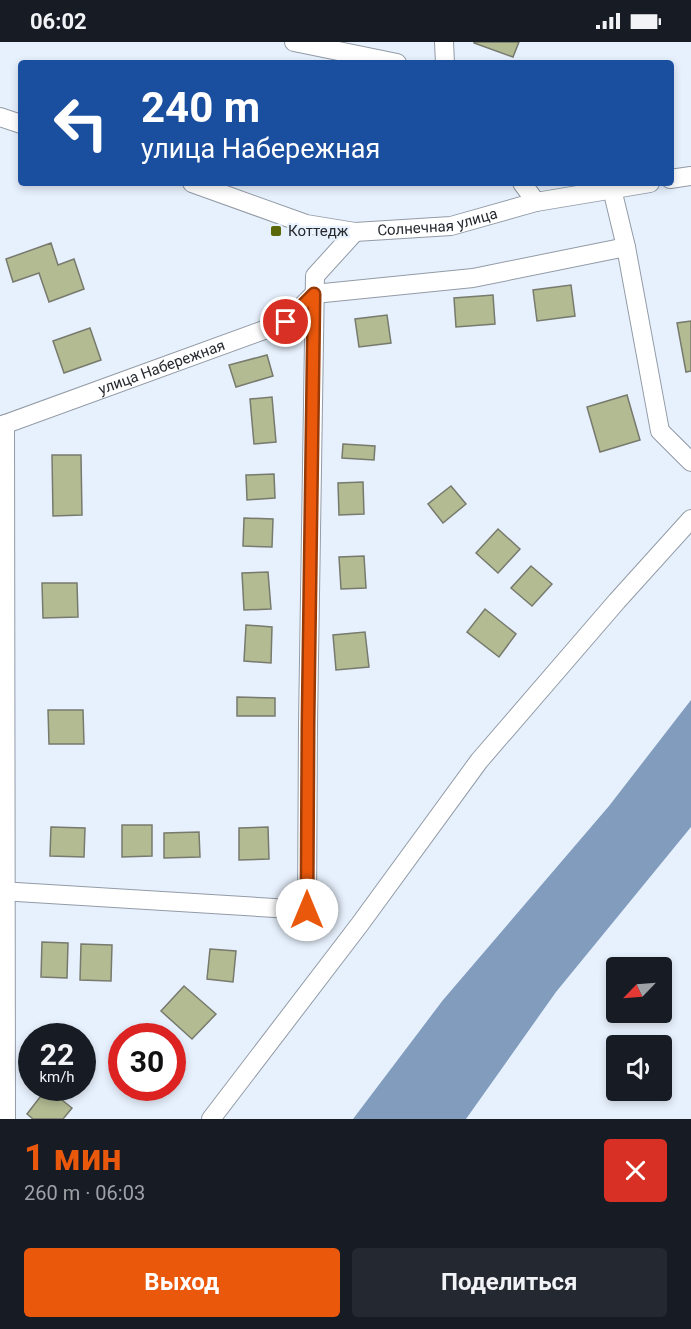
<!DOCTYPE html>
<html lang="ru">
<meta charset="utf-8">
<style>
:root{--surface:#171b24;--page:#242831;--text:#f1f3f6;--muted:#9ea1a6;--accent:#ea580c}
body{margin:0;font-family:Roboto,sans-serif;background:var(--page);color:var(--text);height:100vh;display:flex;flex-direction:column;font-size:22px;white-space:nowrap}
*{box-sizing:border-box;margin:0}
p{font-size:20px;color:var(--muted)}
.icon{flex:none;width:33px;height:33px;fill:none;stroke:currentColor;stroke-width:2;stroke-linecap:round;stroke-linejoin:round}
.map{position:relative;height:1077px;overflow:hidden}
.sheet{display:flex;flex-direction:column;background:var(--surface);flex:1}
.sheet>*{flex:none}
.guide{position:absolute;left:18px;top:18px;width:656px;height:126px;border-radius:6px;box-shadow:0 3px 9px #0003;background:#1a4fa0;color:#fff;overflow:hidden}
.needle{width:39px;rotate:245deg}
.buttons{position:absolute;left:606px;top:915px;display:grid;gap:12px}
.buttons a{display:grid;place-items:center;width:66px;height:66px;border-radius:6px;background:var(--surface);box-shadow:0 3px 9px #0003;font-size:30px}
.speed{position:absolute;left:18px;top:981px;display:flex;gap:12px;font-size:30px;font-weight:700;text-align:center}
.speed>*{display:grid;place-content:center;width:78px;height:78px;border-radius:50%;background:var(--surface);box-shadow:0 3px 9px #0003;line-height:1}
.speed small{font-size:15px;font-weight:400}
.speed .limit{border:9px solid #d22;background:#fff;color:#111}
.pin{position:absolute;display:grid;place-items:center;width:51px;height:51px;color:#fff;margin:-26px;border:3px solid #fff;border-radius:50%;box-shadow:0 2px 6px #0007}
.me{position:absolute;width:66px;margin:-33px;rotate:0deg;stroke-linejoin:round;filter:drop-shadow(0 0 4px #0008)}
.turn{display:flex;align-items:center;gap:21px;height:126px;padding:0 24px;font-size:27px}
.turn .icon{width:78px;height:78px;stroke-width:2.5}
.turn b{display:block;font-size:42px;line-height:51px}
.round{display:grid;place-items:center;flex:none;width:63px;height:63px;border-radius:6px;background:var(--page)}
.headline{display:flex;align-items:center;justify-content:space-between;height:102px;padding:0 24px}
h1{font-size:36px;font-weight:700;line-height:45px;color:var(--accent)}
.button{display:flex;gap:12px;margin-top:auto;padding:12px 24px}
.button a{flex:1;height:69px;border-radius:6px;background:var(--accent);color:#fff;font-size:24px;font-weight:700;line-height:69px;text-align:center}
.button a+a{background:var(--page);color:var(--text)}
.status{display:flex;justify-content:space-between;align-items:center;height:42px;padding:0 30px;background:var(--surface);direction:ltr}
.status svg{height:16px;fill:currentColor}
.map>svg:first-child{display:block}
</style>
<div class="status"><b>06:02</b><svg viewBox="0 0 49 12"><path d="M0 12V9h3v3zM5 12V6h3v6zM10 12V3h3v9zM15 12V0h3v12zM26 1h20v11H26zM47 4h2v5h-2z"/></svg></div>
<div class="map">
<svg width="691" height="1077" viewBox="0 0 691 1077">
<rect width="100%" height="100%" fill="#e7f1fd"/>
<polygon fill="#829cbd" points="691,658 691,785 556,950 466,1077 353,1077 443,958 609,764"/>
<g fill="#b2bb92" stroke="#777a6d" stroke-width="1.5">
<polygon points="474,0 519,0 513,15 474,1"/>
<polygon points="51,201 58,223 74,217 84,247 49,260 39,231 13,240 6,217"/>
<polygon points="571,243 575,274 537,279 533,248"/>
<polygon points="493,253 495,282 456,285 454,256"/>
<polygon points="387,273 391,301 359,305 355,277"/>
<polygon points="691,279 691,329 686,330 677,281"/>
<polygon points="90,286 101,318 64,331 53,299"/>
<polygon points="267,313 273,334 236,345 229,323"/>
<polygon points="627,353 640,398 600,410 587,365"/>
<polygon points="272,355 276,400 254,402 250,357"/>
<polygon points="343,402 375,404 374,418 342,416"/>
<polygon points="52,413 81,413 82,473 53,474"/>
<polygon points="274,432 275,456 247,458 246,433"/>
<polygon points="363,440 364,472 339,473 338,441"/>
<polygon points="451,444 466,462 443,481 428,462"/>
<polygon points="244,476 273,477 272,505 243,504"/>
<polygon points="498,487 520,507 498,531 476,511"/>
<polygon points="364,514 366,546 341,547 339,515"/>
<polygon points="531,524 552,542 532,564 511,546"/>
<polygon points="268,530 271,567 244,568 242,531"/>
<polygon points="42,541 77,541 78,575 43,576"/>
<polygon points="485,567 516,592 499,615 467,590"/>
<polygon points="246,583 272,585 271,621 244,619"/>
<polygon points="365,590 369,625 336,628 333,593"/>
<polygon points="237,655 275,656 275,674 237,674"/>
<polygon points="48,668 83,668 84,702 49,702"/>
<polygon points="122,783 152,783 152,814 122,815"/>
<polygon points="51,785 85,786 84,815 50,814"/>
<polygon points="268,785 269,817 239,818 239,786"/>
<polygon points="199,790 200,815 164,816 164,791"/>
<polygon points="42,900 68,901 67,936 41,935"/>
<polygon points="81,902 112,903 111,939 80,938"/>
<polygon points="210,907 236,909 233,940 207,937"/>
<polygon points="184,944 216,972 192,997 161,969"/>
<polygon points="172,1009 185,1020 172,1034"/>
<polygon points="47,1046 72,1066 63,1077 33,1077 27,1072"/>
</g>
<g fill="none" stroke-linecap="round" stroke-linejoin="round">
<g stroke="#929ba6" stroke-width="20">
<g id="street">
<polyline points="294,0 397,21"/>
<polyline points="444,0 445,21"/>
<polyline points="0,75 21,82"/>
<polyline points="670,137 691,134"/>
<path id="s1" d="M 192,141 L 306,182 L 355,190 L 451,184 L 536,160 L 650,141"/>
<polyline points="522,141 536,160"/>
<polyline points="612,147 626,205"/>
<polyline points="5,382 6,1077"/>
<path id="s2" d="M 0,384 L 286,280 L 314,252 L 473,236 L 626,205 L 660,389 L 691,420"/>
<polyline points="0,849 307,868 308,682 315,234 355,190"/>
<polyline points="211,1077 360,882 479,719 617,559 691,477"/>
</g>
</g>
<use href="#street" stroke="#fff" stroke-width="18"/>
</g>
<g fill="none" stroke-linecap="round" stroke-linejoin="round">
<g stroke="#983908" stroke-width="15">
<polyline id="route" points="286,280 314,252 308,682 307,868"/>
</g>
<use href="#route" stroke="#ea580c" stroke-width="10"/>
</g>
<rect fill="#5b670b" stroke="#e7f1fd" stroke-width="2" x="270" y="183" width="12" height="12" rx="3"/>
<g text-anchor="middle" stroke-width="4.5" stroke-linejoin="round" paint-order="stroke">
<g font-size="15" fill="#26292e" stroke="#e7f1fd">
<text dy="5" stroke="none"><textPath href="#s1" startOffset="254">Солнечная улица</textPath></text>
<text dy="5" stroke="none"><textPath href="#s2" startOffset="172">улица Набережная</textPath></text>
</g>
<g font-size="15" fill="#26292e" stroke="#e7f1fd" text-anchor="start">
<text x="288" y="194">Коттедж</text>
</g>
</g>
</svg>
<div class="buttons">
<a><svg class="needle" viewBox="-14 -14 28 28"><path d="M0-13l5 13h-10z" fill="#e53935"/><path d="M0 13l5-13h-10z" fill="#9ea1a6"/></svg></a>
<a><svg class="icon" aria-label="sound" viewBox="0 0 24 24"><path d="M4 9h4l5-4v14l-5-4H4zM17 9q2 3 0 6"/></svg></a>
</div>
<div class="speed"><div>22<small>km/h</small></div><div class="limit">30</div></div>
<div class="pin" style="left:286px;top:280px;background:#d93025"><svg class="icon" aria-label="arrive" viewBox="0 0 24 24"><path d="M6 21V4h12l-3 4 3 4H6"/></svg></div>
<svg class="me" style="left:307px;top:868px" viewBox="-20 -20 40 40"><circle r="19" fill="#fff"/><path d="M0-13L10 11 0 6-10 11z" fill="#ea580c"/></svg>
<div class="guide">
<div class="turn"><svg class="icon" aria-label="left" viewBox="0 0 24 24"><path d="M17 20v-9H6M10 6l-5 5 5 5"/></svg><div><b>240 m</b>улица Набережная</div></div>
</div>
</div>
<section class="sheet">
<div class="headline"><div><h1>1 мин</h1><p>260 m · 06:03</p></div><a class="round" style="background:#d93025;color:#fff"><svg class="icon" aria-label="close" viewBox="0 0 24 24"><path d="M6 6l12 12M18 6L6 18"/></svg></a></div>
<div class="button"><a>Выход</a><a>Поделиться</a></div>
</section>
